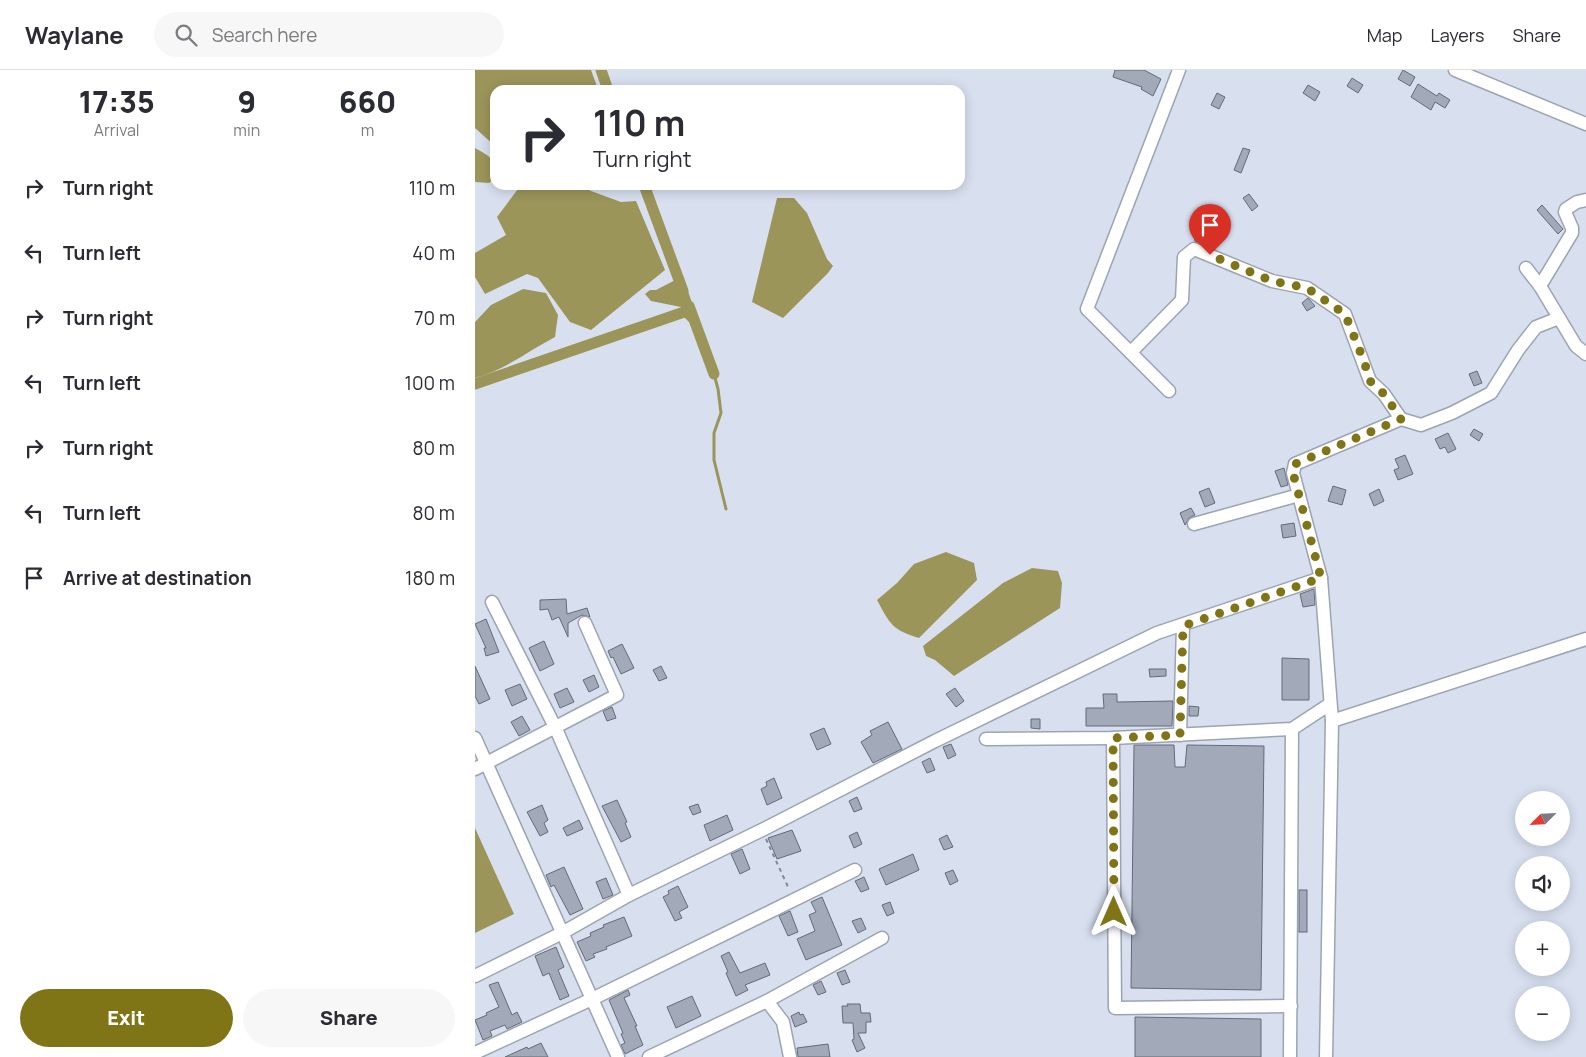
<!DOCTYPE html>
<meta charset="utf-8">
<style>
:root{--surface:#fff;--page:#f7f7f7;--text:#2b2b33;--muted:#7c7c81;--line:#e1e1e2;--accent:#7f7517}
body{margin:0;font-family:Manrope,sans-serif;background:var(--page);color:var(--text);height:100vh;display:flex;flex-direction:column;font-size:19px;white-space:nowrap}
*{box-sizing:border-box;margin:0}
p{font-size:16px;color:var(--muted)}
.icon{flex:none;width:28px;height:28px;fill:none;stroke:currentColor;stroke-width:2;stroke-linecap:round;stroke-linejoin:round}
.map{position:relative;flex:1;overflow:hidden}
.side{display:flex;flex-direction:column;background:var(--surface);width:475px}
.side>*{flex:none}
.top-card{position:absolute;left:15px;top:15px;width:475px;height:105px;border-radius:15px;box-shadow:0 2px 12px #0003;background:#fff;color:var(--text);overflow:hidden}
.needle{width:32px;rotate:246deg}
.fabs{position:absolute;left:1040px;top:721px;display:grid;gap:10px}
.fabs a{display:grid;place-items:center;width:55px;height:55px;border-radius:50%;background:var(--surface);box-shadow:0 2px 12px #0003;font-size:25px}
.pin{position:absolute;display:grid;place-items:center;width:42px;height:42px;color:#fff;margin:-51px -21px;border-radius:50% 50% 50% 0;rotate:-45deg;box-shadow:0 0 5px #0007}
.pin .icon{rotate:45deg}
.me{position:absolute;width:55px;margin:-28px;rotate:0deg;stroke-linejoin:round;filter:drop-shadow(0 0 4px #0008)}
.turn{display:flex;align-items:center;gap:18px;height:105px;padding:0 20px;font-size:22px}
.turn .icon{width:65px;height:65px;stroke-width:2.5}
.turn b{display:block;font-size:35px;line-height:42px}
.eta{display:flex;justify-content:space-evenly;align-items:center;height:85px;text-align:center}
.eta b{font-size:30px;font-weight:800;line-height:35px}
.action{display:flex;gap:10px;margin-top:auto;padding:10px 20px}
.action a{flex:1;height:58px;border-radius:30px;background:var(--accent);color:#fff;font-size:20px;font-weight:800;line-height:58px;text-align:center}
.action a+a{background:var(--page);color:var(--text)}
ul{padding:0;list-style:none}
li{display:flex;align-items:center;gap:15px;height:65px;padding:0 20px}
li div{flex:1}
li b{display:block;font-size:19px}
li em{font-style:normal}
header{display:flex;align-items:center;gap:30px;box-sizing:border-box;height:70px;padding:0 25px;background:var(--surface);border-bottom:1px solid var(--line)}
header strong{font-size:24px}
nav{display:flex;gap:28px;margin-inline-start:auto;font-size:18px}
.search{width:350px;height:45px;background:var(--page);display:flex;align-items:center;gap:12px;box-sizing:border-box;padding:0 18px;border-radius:28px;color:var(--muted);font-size:19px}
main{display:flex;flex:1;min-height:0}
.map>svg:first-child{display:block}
</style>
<header>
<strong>Waylane</strong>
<div class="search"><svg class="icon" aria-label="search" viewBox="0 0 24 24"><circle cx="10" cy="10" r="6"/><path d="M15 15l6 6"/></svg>Search here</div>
<nav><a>Map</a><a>Layers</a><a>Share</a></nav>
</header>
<main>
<section class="side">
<div class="eta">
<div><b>17:35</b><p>Arrival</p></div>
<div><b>9</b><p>min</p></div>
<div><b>660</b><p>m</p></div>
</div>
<ul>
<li><svg class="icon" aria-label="right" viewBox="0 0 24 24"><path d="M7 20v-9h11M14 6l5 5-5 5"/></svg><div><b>Turn right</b></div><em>110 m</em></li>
<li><svg class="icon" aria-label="left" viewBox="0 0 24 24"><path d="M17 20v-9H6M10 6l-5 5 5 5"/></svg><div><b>Turn left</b></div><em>40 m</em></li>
<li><svg class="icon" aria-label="right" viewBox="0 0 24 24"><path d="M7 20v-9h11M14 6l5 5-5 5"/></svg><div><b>Turn right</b></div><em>70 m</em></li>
<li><svg class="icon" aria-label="left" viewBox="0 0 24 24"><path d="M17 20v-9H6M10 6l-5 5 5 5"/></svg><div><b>Turn left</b></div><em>100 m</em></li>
<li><svg class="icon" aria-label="right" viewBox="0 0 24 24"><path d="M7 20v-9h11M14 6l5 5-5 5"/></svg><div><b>Turn right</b></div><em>80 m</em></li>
<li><svg class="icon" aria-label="left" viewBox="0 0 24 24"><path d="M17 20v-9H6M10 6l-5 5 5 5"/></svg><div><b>Turn left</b></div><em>80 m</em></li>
<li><svg class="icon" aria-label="arrive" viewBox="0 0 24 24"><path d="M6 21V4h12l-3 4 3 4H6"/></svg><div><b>Arrive at destination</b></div><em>180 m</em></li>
</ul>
<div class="action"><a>Exit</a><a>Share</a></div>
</section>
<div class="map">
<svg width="1111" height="987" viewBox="0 0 1111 987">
<rect width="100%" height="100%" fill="#d8e0f0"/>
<g fill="#9c955a">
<polygon points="0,0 116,0 123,19 20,20 20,76 0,58"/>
<path d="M 0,78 C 17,88 20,88 20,108 L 14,113 L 0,112 Z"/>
<polygon points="46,115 106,115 116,121 146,132 161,131 190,200 116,260 95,252 63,208 52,204 10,224 0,207 0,183 31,165 22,147"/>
<polygon points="302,128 319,128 332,143 352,189 358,196 353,203 308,248 277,232"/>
<polygon points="208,206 222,248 214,252 207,245 206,237 176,231 170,224 175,220 181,220"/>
<path d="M 48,219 L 71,223 L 83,245 L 80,267 C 53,281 30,300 0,308 L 0,252 L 16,235 Z"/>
<path d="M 471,482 L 499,493 L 502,510 L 444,568 C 417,560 415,554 402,530 L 422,513 L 439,494 Z"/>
<polygon points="557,498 583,501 587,513 585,538 479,606 460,590 451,586 448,576 528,513"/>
<polygon points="0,758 39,844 0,863"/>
</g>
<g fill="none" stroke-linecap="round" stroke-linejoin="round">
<polyline stroke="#9c955a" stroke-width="3" points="239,304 243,319 246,343 239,363 239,390 251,439"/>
<g stroke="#9c955a" stroke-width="11">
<polyline points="126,0 133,20"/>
<polyline points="169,115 208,221"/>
<polyline points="214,236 239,304"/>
<polyline points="0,314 215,240"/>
</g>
</g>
<g fill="#a2a9b8" stroke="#636a78">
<polygon points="640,0 669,0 686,9 678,26 666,19 667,17 638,7"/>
<polygon points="928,0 940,7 935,16 923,9"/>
<polygon points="877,8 888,15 883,23 872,16"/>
<polygon points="943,14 962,26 964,23 975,30 970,38 960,32 956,40 936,27"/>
<polygon points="833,15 845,22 840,31 828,23"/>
<polygon points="742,23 750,27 744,39 736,35"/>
<polygon points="768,78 775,80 766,103 759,100"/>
<polygon points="774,124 783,136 777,141 768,128"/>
<polygon points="1067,135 1088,159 1083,164 1062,140"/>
<polygon points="720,157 725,160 731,175 720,171 718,163"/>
<polygon points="833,228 840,236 832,241 827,233"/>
<polygon points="1002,301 1007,313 999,316 994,304"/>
<polygon points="999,359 1008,364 1004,371 995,365"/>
<polygon points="973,363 981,379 973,383 970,377 965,379 960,369"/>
<polygon points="930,385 938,404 923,410 919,400 924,398 920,389"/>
<polygon points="809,398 813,415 806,417 800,401"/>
<polygon points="858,416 871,420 867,435 853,431"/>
<polygon points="734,418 740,433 730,437 724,422"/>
<polygon points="904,419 909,431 899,436 894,424"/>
<polygon points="716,438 720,445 714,448 710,455 705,443"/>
<polygon points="819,453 821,466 808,468 806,455"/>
<polygon points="839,519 840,535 828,537 825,524"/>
<polygon points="91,529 92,544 112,538 115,547 107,545 93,553 93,567 84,547 77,550 73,539 65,540 65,530"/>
<polygon points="11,549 24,582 11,586 9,578 11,578 0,554"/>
<polygon points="69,571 79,594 65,601 54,578"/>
<polygon points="147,574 159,598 146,604 138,587 136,588 133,581"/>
<polygon points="807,588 834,589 834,630 807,630"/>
<polygon points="0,596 15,629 4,634 0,626"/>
<polygon points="186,596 192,608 184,611 178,600"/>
<polygon points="674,599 691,599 691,606 675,607"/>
<polygon points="119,605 124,617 114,622 108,610"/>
<polygon points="45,614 52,629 37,636 30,620"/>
<polygon points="92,618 99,632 85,638 79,624"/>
<polygon points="480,618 489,631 481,637 471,624"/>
<polygon points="628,624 642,624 642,632 698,631 697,656 611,656 611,638 629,638"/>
<polygon points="714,636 724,637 723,646 714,646"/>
<polygon points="137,637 141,648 132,651 128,641"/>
<polygon points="47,646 55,660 44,666 36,652"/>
<polygon points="556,649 565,649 565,659 556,658"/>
<polygon points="413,652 427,679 398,693 386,672 397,665 395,661"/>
<polygon points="349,658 356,674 342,680 335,664"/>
<polygon points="476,674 481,685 473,689 468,677"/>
<polygon points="659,675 699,675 700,697 710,697 712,675 789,676 786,920 656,918"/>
<polygon points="455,688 460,700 452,703 447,692"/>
<polygon points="299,708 307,728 292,735 286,719 292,716 291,712"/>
<polygon points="382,727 387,739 379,742 374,731"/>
<polygon points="142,730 152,752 150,753 156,767 146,772 127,736"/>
<polygon points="223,734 226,742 218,745 214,737"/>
<polygon points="67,735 73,750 69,753 73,762 65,766 52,742"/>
<polygon points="252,745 258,760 235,771 229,755"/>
<polygon points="104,750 108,759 92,766 88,758"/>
<polygon points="317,760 326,781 302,789 293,768"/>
<polygon points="382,762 387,774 379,778 374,766"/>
<polygon points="472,765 478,777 469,780 464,769"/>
<polygon points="267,779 275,799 265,804 256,784"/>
<polygon points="438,784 444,800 411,815 404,799"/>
<polygon points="89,797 108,839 95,845 79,815 76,817 71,805"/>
<polygon points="478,800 483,811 475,815 470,803"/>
<polygon points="389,807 394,819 386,822 380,811"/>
<polygon points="131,808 138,825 128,829 121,812"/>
<polygon points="203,816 213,837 204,842 207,848 200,851 188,827 194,824 193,821"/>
<rect x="824" y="820" width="8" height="42"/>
<polygon points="347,827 367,875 331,890 322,869 340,861 334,845 341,842 336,832"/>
<polygon points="415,832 419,843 412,846 407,835"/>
<polygon points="315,841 323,862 313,866 304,846"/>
<polygon points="149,847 157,866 131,877 132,879 118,884 120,887 111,891 102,872 116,866 115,863 129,857 128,855"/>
<polygon points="386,848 391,859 383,863 377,851"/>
<polygon points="81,877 89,897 83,900 94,926 85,930 74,903 68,906 60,886"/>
<polygon points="254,882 265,903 290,893 295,905 270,915 273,920 261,926 251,903 253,902 246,886"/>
<polygon points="370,900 375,912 367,915 362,903"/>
<polygon points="346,911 351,922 343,925 338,915"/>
<polygon points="23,912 37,945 42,942 47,952 32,959 30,955 15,961 17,966 8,970 0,950 12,945 11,943 24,937 14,915"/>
<polygon points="153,920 155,925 149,928 162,956 160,956 168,975 150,984 146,975 150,973 146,964 148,963 134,930"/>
<polygon points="217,926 226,946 201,958 192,937"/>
<polygon points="372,934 385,934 386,943 395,943 396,952 391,952 391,963 383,963 390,978 382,982 377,970 379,969 378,953 368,953 367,936 373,936"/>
<polygon points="324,942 325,945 328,944 332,952 320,957 316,946"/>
<polygon points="660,947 786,949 786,987 660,987"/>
<polygon points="66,973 73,987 30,987 52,977 53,979"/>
<polygon points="353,974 355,987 323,987 322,978"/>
</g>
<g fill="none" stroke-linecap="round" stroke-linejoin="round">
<g stroke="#9ca4b2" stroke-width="15">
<g id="minor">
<polyline points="980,0 1111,54"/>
<polyline points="1051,198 1065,216 1101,276 1111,284"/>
<polyline points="1065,216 1097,163 1097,158 1090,142 1091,139 1102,132 1111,130"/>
<polyline points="656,282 707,230 709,187 719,179 797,211 832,218 870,244 895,311 909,324 926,349 946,355 977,343 1016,323 1043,280 1061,257 1084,248"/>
<polyline points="694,321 612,239 704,0"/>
<polyline points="719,454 824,425"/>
<polyline points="846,508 818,403 820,394 926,349"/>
<polyline points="17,532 81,659 154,825"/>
<polyline points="705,665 708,556"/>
<polyline points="0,668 143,987"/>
<polyline points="638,668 640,938 816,936"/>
<polyline points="511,669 638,668 817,659 855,634"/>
<polyline points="0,699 142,625 110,553"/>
<polyline points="0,906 87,863 154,825 291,758 460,671 682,563 846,508 857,651"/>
<polyline points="292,931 308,952 315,987"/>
<polyline points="0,983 117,929 380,800"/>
<polyline points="174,987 292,931 407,868"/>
<polyline points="815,987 817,659"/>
<polyline points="851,987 857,651 1111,569"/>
</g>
</g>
<polyline stroke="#838893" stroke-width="2" stroke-dasharray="4 4" stroke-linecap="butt" points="291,769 314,819"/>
<use href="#minor" stroke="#fff" stroke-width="12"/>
</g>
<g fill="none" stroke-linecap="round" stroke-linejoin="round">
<polyline stroke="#7f7517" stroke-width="9" stroke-dasharray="0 16.2" points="639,842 638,668 705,665 708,556 846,508 818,403 820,394 926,349 909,324 895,311 889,291 870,244 832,218 797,211 735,185"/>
</g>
</svg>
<div class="fabs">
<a><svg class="needle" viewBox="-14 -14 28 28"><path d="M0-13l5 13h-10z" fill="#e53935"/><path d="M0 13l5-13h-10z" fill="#7c7c81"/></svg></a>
<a><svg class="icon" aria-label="sound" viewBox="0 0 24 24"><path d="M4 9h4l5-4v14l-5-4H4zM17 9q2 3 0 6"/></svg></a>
<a>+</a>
<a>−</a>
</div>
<div class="pin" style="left:735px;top:185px;background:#d93025"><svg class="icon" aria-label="arrive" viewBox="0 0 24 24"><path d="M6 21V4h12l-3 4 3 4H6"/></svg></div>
<svg class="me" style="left:639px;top:842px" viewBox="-20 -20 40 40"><path d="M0-17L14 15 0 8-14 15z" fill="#7f7517" stroke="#fff" stroke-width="4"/></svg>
<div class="top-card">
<div class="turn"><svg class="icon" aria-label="right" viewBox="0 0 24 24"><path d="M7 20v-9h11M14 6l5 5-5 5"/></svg><div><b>110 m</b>Turn right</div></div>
</div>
</div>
</main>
